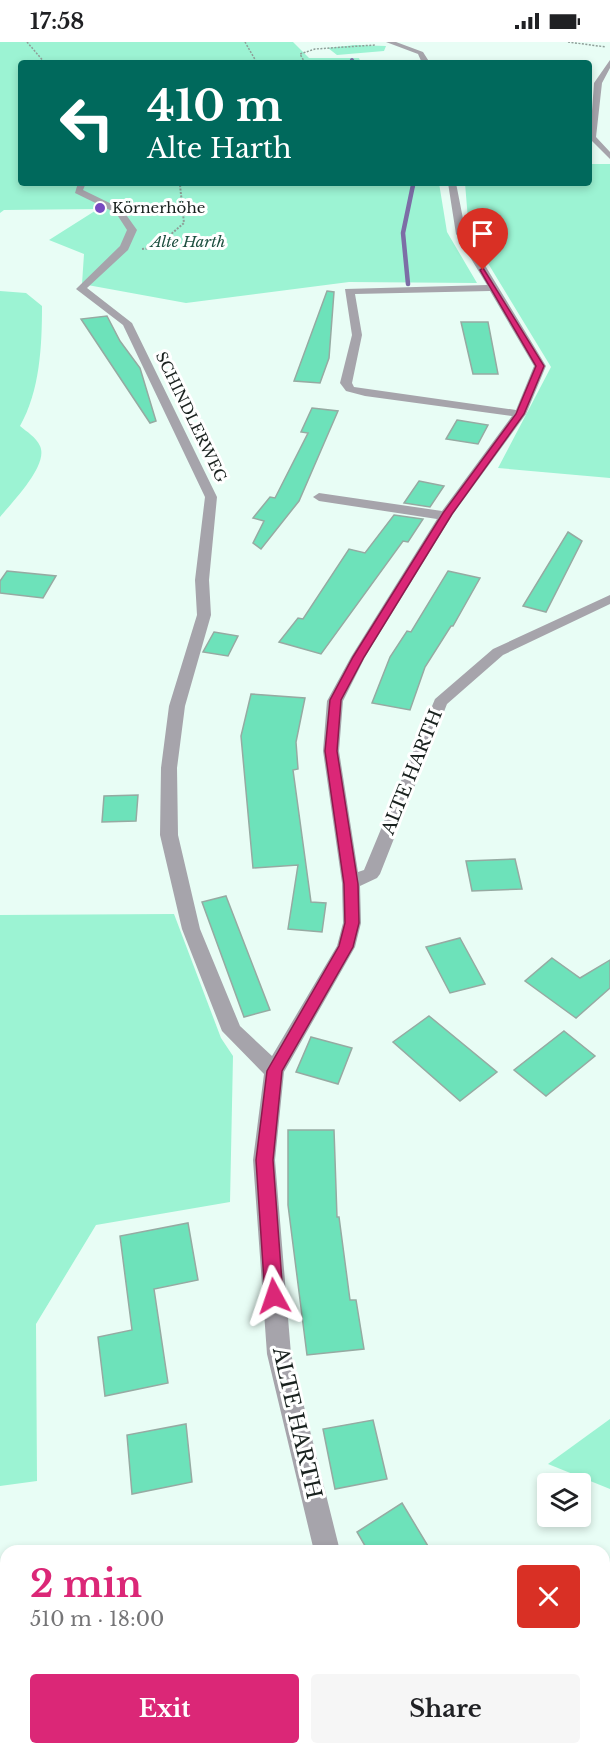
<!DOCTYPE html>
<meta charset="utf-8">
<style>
:root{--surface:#fff;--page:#f6f6f6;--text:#202124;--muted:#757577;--accent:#db2777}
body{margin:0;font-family:"Libre Baskerville",serif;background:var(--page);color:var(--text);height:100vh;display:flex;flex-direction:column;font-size:22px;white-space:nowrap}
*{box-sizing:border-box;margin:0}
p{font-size:20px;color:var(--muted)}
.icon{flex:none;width:33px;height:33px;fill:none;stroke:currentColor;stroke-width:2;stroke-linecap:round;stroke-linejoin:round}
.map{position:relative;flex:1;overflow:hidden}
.drawer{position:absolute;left:0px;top:1503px;width:610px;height:210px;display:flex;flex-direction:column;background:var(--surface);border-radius:18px 18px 0 0;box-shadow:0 3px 9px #0003}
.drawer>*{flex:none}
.top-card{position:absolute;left:18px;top:18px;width:574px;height:126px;border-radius:6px;box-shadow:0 3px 9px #0003;background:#00695c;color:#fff;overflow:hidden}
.buttons{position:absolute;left:537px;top:1431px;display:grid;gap:12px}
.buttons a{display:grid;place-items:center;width:54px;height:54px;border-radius:6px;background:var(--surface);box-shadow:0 3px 9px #0003;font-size:30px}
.pin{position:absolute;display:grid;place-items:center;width:51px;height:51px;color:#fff;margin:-62px -26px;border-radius:50% 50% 50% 0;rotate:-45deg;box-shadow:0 0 6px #0007}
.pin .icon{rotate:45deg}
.me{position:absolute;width:66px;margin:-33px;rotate:355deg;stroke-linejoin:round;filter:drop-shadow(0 0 4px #0008)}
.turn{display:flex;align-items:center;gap:21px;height:126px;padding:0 30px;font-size:27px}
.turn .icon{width:78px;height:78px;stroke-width:2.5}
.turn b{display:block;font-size:42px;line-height:51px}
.round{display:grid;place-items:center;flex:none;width:63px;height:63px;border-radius:6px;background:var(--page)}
.summary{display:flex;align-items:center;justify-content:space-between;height:102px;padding:0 30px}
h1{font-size:36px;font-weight:700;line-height:45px;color:var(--accent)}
.primary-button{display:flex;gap:12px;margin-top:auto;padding:12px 30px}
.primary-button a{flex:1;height:69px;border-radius:6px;background:var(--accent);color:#fff;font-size:24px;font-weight:700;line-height:69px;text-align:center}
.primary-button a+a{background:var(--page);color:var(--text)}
.status{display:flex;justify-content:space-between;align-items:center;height:42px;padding:0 30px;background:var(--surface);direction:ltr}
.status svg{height:16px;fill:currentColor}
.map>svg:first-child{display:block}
</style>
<div class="status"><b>17:58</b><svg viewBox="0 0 49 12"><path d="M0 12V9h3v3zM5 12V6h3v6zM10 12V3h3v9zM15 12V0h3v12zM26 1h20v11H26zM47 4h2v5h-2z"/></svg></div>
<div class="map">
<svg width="610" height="1713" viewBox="0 0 610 1713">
<rect width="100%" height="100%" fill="#e8fdf5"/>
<g fill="#9cf3d3">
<polygon points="0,0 293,0 309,16 359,16 361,21 21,21 21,141 439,141 447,190 477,241 349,240 186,261 82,242 84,212 49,198 98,167 4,168 0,171"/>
<polygon points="355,3 386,4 384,9 337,13 328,6"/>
<polygon points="590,122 610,122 610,436 498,426 551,325 469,190 465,141 590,141"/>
<path d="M 0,249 L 26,251 L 42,264 C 42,304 40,349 20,384 C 27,390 36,395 40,404 C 49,423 12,460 0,475 Z"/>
<polygon points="174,872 221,996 233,1014 230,1160 96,1183 36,1282 37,1439 0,1444 0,873"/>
<polygon points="610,1377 610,1447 548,1422"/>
</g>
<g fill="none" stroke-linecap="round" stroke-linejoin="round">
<g stroke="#7c6da6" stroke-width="4">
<polyline points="352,18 354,21"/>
<polyline points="413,144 414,141"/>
</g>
<polyline stroke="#7c6da6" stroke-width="4.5" points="408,242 403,191 413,143"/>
</g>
<g fill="#6de2ba" stroke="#96aaa2" stroke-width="1.5">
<polygon points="327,249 334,250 329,316 320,341 294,339"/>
<polygon points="107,274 120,299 140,326 156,379 150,381 81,277"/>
<polygon points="461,280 488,280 498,332 473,332"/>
<polygon points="312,366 338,369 299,459 261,507 253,501 264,479 253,476 270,455 275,456 308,391 301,390"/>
<polygon points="457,378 488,383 478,402 446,397"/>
<polygon points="419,439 444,444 430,465 404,461"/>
<polygon points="394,473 423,477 408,500 403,499 321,612 279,600 298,576 303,577 349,507 365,511"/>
<polygon points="568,490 582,499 546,570 523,564"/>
<polygon points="7,529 56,534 43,556 0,551 0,539"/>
<polygon points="448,529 480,536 453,584 451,584 425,625 410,668 372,661 390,615 407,589 411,590"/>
<polygon points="214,590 238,594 228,614 203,610"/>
<polygon points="251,652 305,656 296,700 298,727 293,728 311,860 326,861 322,890 288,887 298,823 253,826 241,694"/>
<polygon points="138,753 136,779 102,780 104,754"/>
<polygon points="515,817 522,847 472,849 466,819"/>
<polygon points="226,854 231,867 270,968 244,975 202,860"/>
<polygon points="460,896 485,942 450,951 426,905"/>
<polygon points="552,916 580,936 610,918 610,946 576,976 525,939"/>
<polygon points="429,974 497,1030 460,1059 393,1000"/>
<polygon points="564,989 595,1014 546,1054 514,1028"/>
<polygon points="311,995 352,1006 338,1042 296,1030"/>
<polygon points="288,1088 334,1088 337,1175 339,1175 350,1258 356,1258 364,1307 307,1313 288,1163"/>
<polygon points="188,1181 198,1238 154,1247 168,1341 105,1354 98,1295 132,1288 120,1194"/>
<polygon points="373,1378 387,1437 335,1447 323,1387"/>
<polygon points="186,1382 192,1440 132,1452 127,1393"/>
<polygon points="402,1461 431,1509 368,1509 357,1490"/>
</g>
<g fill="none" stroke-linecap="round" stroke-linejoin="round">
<g stroke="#8e9e98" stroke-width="1.5" stroke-dasharray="2 1.5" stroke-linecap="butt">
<polyline points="27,0 45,21"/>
<polyline points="245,0 257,21"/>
<polyline points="568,0 606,5"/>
<polyline points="305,21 300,12 315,7 375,3"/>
<polyline points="180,141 180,144"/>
</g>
<polyline stroke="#8e9e98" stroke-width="2" stroke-dasharray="2 1.5" stroke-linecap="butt" points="142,207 155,206 184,181 180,143"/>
<g fill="#a6a4ab" fill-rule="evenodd">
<polygon points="386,0 396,0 423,10 430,21 422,21 418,12"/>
<polygon points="610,18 610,26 602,41 596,95 610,110 610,117 590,97 594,41"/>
<path d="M 78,141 L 86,141 L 83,148 L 122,167 L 137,188 L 128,208 L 87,246 L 132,281 L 217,455 L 209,538 L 211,573 L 185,664 L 177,726 L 178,793 L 200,887 L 240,984 L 272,1014 L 337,904 L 343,881 L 342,841 L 323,709 L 327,659 L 351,615 L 437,477 L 319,459 L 313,455 L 319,451 L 442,469 L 512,374 L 365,354 L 346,349 L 340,341 L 352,293 L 345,247 L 487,243 L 456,192 L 448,141 L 456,141 L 466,192 L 546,324 L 526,372 L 453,472 L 365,615 L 343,659 L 339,709 L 358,830 L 364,828 L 435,657 L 493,607 L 610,553 L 610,562 L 503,613 L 447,662 L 380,832 L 377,836 L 360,844 L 361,881 L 355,905 L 284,1030 L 275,1118 L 291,1312 L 340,1509 L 314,1509 L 267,1312 L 253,1118 L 264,1032 L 222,989 L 182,887 L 160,793 L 161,726 L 169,664 L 197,573 L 195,538 L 205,455 L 123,283 L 76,247 L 120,204 L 127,188 L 116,171 L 75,151 ZM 490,249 L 534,324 L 516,368 L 354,345 L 352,341 L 362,293 L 355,252 Z"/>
<polygon points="443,1707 473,1707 476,1713 446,1713"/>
</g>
</g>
<polygon fill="#db2777" stroke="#8e194d" stroke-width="1.5" points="483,226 544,324 524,372 452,472 364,615 341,658 337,709 358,842 359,881 353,905 282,1029 273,1118 283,1254 280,1260 274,1262 268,1260 265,1254 256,1118 267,1029 339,904 345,881 344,842 325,709 330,658 353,615 443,471 516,372 536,324 480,228"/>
<circle fill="#7749c1" stroke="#fff" stroke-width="2" cx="100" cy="166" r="6"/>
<g text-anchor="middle" stroke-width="6" stroke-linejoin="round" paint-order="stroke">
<g font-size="15" fill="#19211e" stroke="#fff" text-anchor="start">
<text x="112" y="171">Körnerhöhe</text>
</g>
<g font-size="15" font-style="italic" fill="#1d4f3f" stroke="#fff">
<text x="188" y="205">Alte Harth</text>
</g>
<g font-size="15" fill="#19211e" stroke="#fff">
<text transform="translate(191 375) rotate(64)" y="5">SCHINDLERWEG</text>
</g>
<g font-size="18" fill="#19211e" stroke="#fff">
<text transform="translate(412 730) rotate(-68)" y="6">ALTE HARTH</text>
</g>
<g font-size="21" fill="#19211e" stroke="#fff">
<text transform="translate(297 1381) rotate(77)" y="7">ALTE HARTH</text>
</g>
</g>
</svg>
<div class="buttons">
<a><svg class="icon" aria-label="layers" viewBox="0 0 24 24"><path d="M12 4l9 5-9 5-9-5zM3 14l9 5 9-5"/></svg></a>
</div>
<div class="pin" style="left:483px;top:228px;background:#d93025"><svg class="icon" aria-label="arrive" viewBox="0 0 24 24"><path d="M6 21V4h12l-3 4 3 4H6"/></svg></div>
<svg class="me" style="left:274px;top:1254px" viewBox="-20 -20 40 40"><path d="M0-17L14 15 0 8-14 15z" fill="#db2777" stroke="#fff" stroke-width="4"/></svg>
<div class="top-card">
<div class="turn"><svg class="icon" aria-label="left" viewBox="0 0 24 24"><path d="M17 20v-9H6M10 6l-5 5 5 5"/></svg><div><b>410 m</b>Alte Harth</div></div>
</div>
<section class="drawer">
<div class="summary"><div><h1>2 min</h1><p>510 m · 18:00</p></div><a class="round" style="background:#d93025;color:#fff"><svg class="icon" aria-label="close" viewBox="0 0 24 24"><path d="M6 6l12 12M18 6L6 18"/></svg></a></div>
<div class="primary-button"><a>Exit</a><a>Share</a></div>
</section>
</div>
